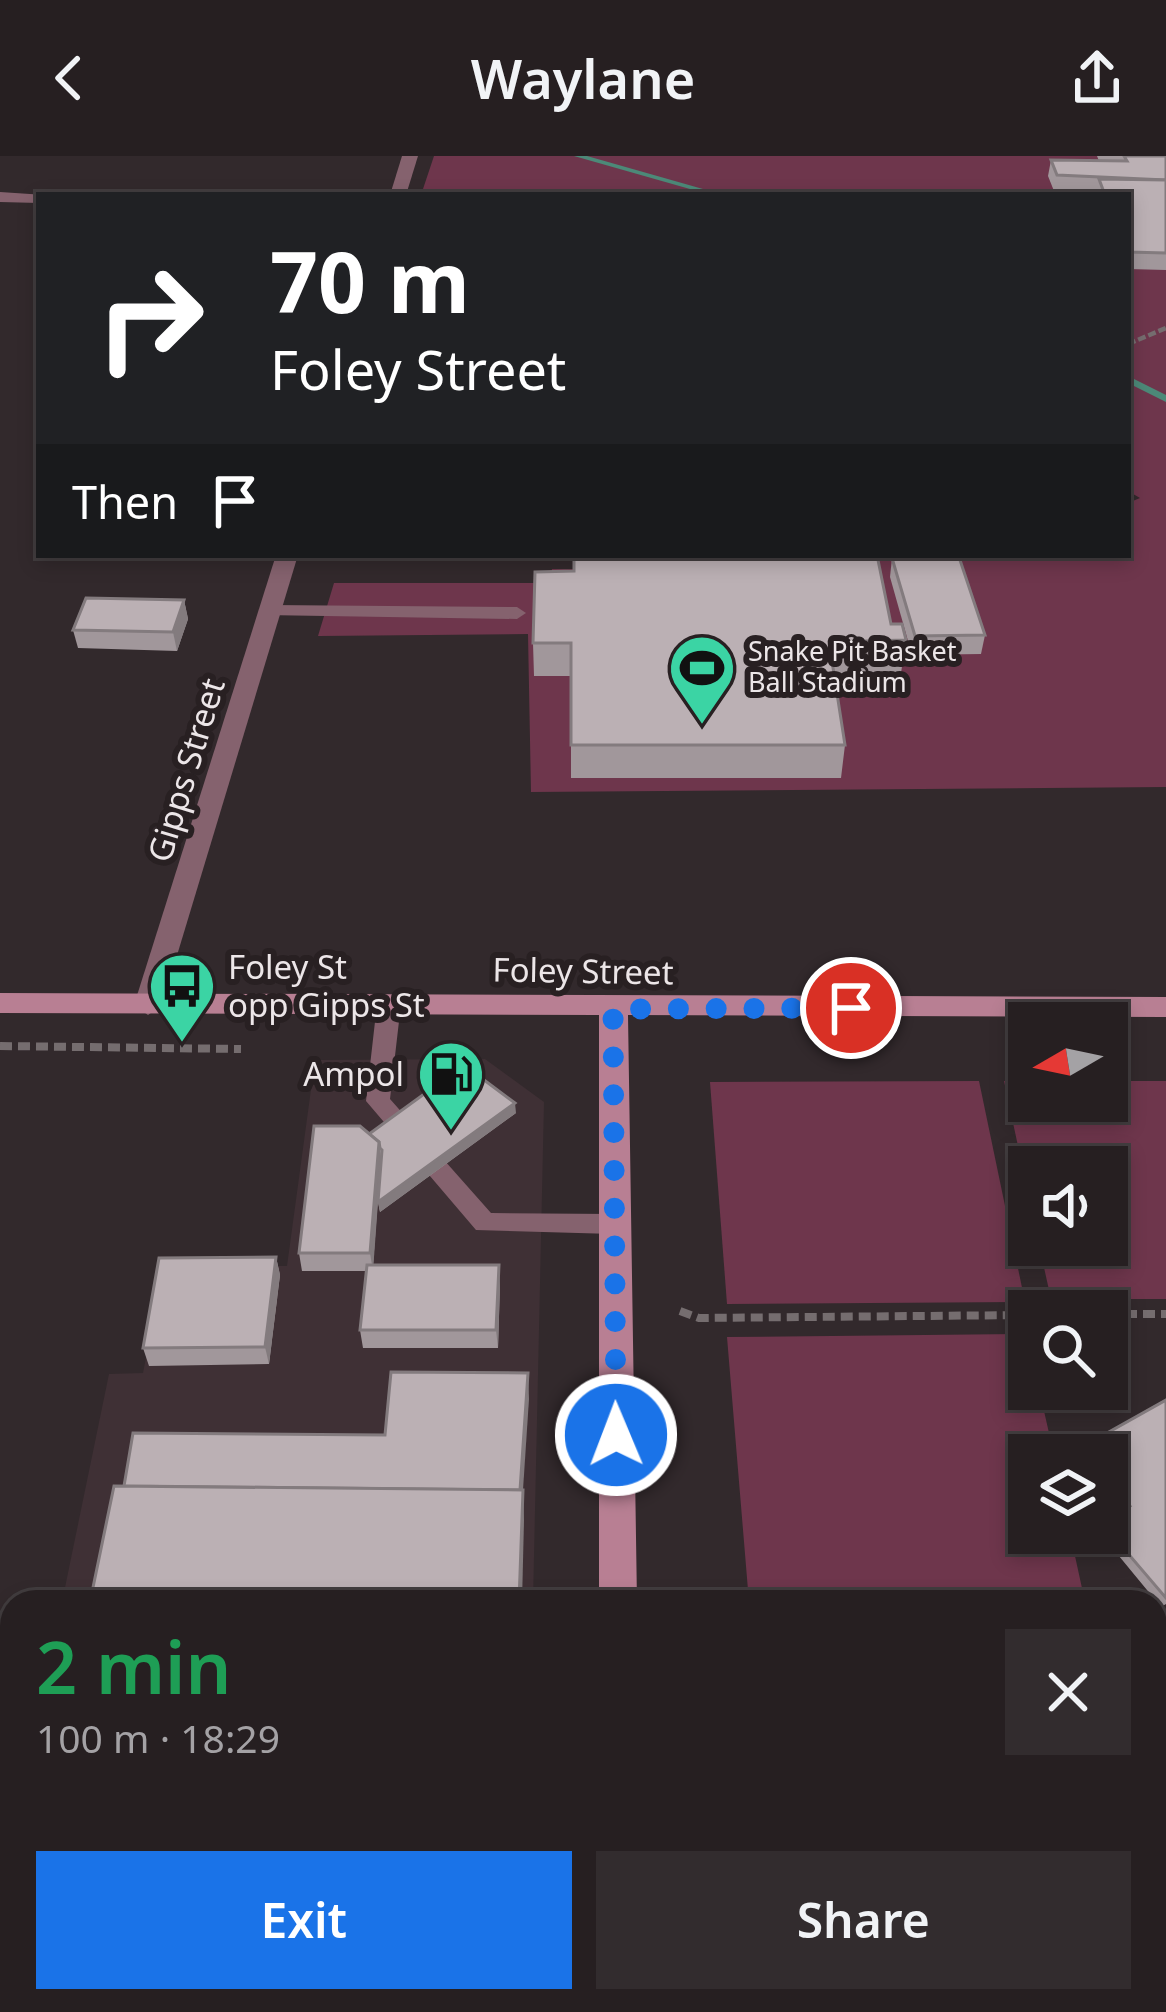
<!DOCTYPE html>
<meta charset="utf-8">
<style>
:root{--surface:#261f21;--page:#322c2e;--text:#f1f3f6;--muted:#a4a2a5;--line:#423d3f;--accent:#1a73e8}
body{margin:0;font-family:"Noto Sans",sans-serif;background:var(--page);color:var(--text);height:100vh;display:flex;flex-direction:column;font-size:45px;white-space:nowrap}
*{box-sizing:border-box;margin:0}
p{font-size:39px;color:var(--muted)}
.icon{flex:none;width:66px;height:66px;fill:none;stroke:currentColor;stroke-width:2;stroke-linecap:round;stroke-linejoin:round}
.map{position:relative;flex:1;overflow:hidden}
.details{position:absolute;left:0px;top:1434px;width:1167px;height:423px;display:flex;flex-direction:column;background:var(--surface);border-radius:36px 36px 0 0;box-shadow:0 6px 18px #0003,0 0 0 3px var(--line)}
.details>*{flex:none}
.guide{position:absolute;left:36px;top:36px;width:1095px;height:366px;border-radius:0px;box-shadow:0 6px 18px #0003,0 0 0 3px var(--line);background:#202124;color:#fff;overflow:hidden}
.needle{width:78px;rotate:261deg}
.buttons{position:absolute;left:1008px;top:846px;display:grid;gap:24px}
.buttons a{display:grid;place-items:center;width:120px;height:120px;border-radius:0px;background:var(--surface);box-shadow:0 6px 18px #0003,0 0 0 3px var(--line);font-size:60px}
.pin{position:absolute;display:grid;place-items:center;width:102px;height:102px;color:#fff;margin:-51px;border:6px solid #fff;border-radius:50%;box-shadow:0 3px 12px #0007}
.me{position:absolute;width:132px;margin:-66px;rotate:359deg;stroke-linejoin:round;filter:drop-shadow(0 0 9px #0008)}
.turn{display:flex;align-items:center;gap:42px;height:252px;padding:0 36px;font-size:54px}
.turn .icon{width:156px;height:156px;stroke-width:2.5}
.turn b{display:block;font-size:84px;line-height:102px}
.then{display:flex;align-items:center;height:114px;padding:0 36px;background:#0003;gap:24px;font-size:45px}
.round{display:grid;place-items:center;flex:none;width:126px;height:126px;border-radius:0px;background:var(--page)}
.summary{display:flex;align-items:center;justify-content:space-between;height:204px;padding:0 36px}
h1{font-size:72px;font-weight:600;line-height:90px;color:#1e9e55}
.cta{display:flex;gap:24px;margin-top:auto;padding:24px 36px}
.cta a{flex:1;height:138px;border-radius:0px;background:var(--accent);color:#fff;font-size:48px;font-weight:600;line-height:138px;text-align:center}
.cta a+a{background:var(--page);color:var(--text)}
header{display:flex;justify-content:space-between;align-items:center;height:156px;padding:0 36px;background:var(--surface);font-size:54px;font-weight:600}
.map>svg:first-child{display:block}
</style>
<header><svg class="icon" aria-label="back" viewBox="0 0 24 24"><path d="M15 5l-7 7 7 7"/></svg>Waylane<svg class="icon" aria-label="share" viewBox="0 0 24 24"><path d="M12 15V3M7 8l5-5 5 5M5 13v7h14v-7"/></svg></header>
<div class="map">
<svg width="1166" height="1856" viewBox="0 0 1166 1856">
<rect width="100%" height="100%" fill="#32292c"/>
<g fill="#3f3035">
<polygon points="485,903 544,946 533,1446 62,1446 109,1218 143,1217 164,1110 287,1110 315,904"/>
<polygon points="12,1684 12,1845 523,1845 523,1856 0,1856 0,1741"/>
</g>
<g fill="#6e364c">
<polygon points="434,0 1166,0 1166,631 531,636 528,478 318,480 334,427 550,427 552,413 855,416 866,399 1128,399 1128,347 1140,342 1128,335 1128,39 421,39"/>
<polygon points="979,925 1025,1146 727,1148 710,926"/>
<polygon points="1004,925 1029,925 1029,945 1107,945 1107,925 1166,925 1166,1143 1051,1143 1039,1089 1107,1089 1107,1011 1029,1011 1029,1041"/>
<polygon points="1028,1178 1029,1233 1039,1233 1054,1299 1029,1299 1029,1377 1070,1377 1085,1446 749,1446 727,1181"/>
<polygon points="1166,1485 1166,1856 725,1856 725,1845 1155,1845 1155,1491"/>
</g>
<g fill="none" stroke-linecap="round" stroke-linejoin="round">
<g fill="#4c8978" fill-rule="evenodd">
<polygon points="574,0 587,0 724,39 711,39"/>
<polygon points="1128,220 1166,239 1166,246 1128,227"/>
</g>
<polyline stroke="#756d6f" stroke-width="4.5" stroke-dasharray="8 3" stroke-linecap="butt" points="1128,188 1166,172"/>
<g stroke="#756d6f" stroke-width="8" stroke-dasharray="12 6" stroke-linecap="butt">
<polyline points="0,890 241,893"/>
<polyline points="680,1155 699,1162 1029,1159"/>
<polyline points="1107,1158 1166,1158"/>
</g>
<g fill="#85626e" fill-rule="evenodd">
<polygon points="270,449 517,451 526,457 517,463 264,459 264,451"/>
<polygon points="389,840 401,848 390,943 491,1057 613,1058 622,1061 626,1068 622,1075 613,1078 476,1074 366,945 377,848"/>
<polygon points="303,1845 639,1845 644,1855 300,1856"/>
</g>
<g fill="#85626e" fill-rule="evenodd">
<polygon points="402,0 418,0 406,39 390,39"/>
<polygon points="0,36 45,39 39,39 39,47 0,46"/>
<polygon points="276,399 298,399 162,849 148,859 134,849"/>
</g>
<g fill="#b87f93" fill-rule="evenodd">
<polygon points="0,837 1166,841 1166,861 628,859 637,1446 599,1446 599,859 0,857"/>
<rect x="604" y="1845" width="44" height="11"/>
</g>
</g>
<g fill="#a1979b">
<polygon points="1097,0 1166,0 1166,114 1128,113 1128,39 1096,39 1096,37 1054,35 1048,20 1051,4 1099,5"/>
<polygon points="892,402 985,479 981,498 912,499 890,421"/>
<polygon points="184,444 188,463 177,495 78,492 73,474"/>
<polygon points="891,468 906,484 901,517 834,519 845,589 841,622 571,622 571,520 534,520 533,487"/>
<polygon points="516,957 380,1056 378,1046 382,1002 381,1001 373,1109 500,1128 498,1192 363,1192 360,1174 366,1115 302,1115 299,1097 369,978"/>
<polygon points="276,1101 280,1119 269,1208 149,1210 143,1192"/>
<polygon points="1166,1244 1166,1448 1161,1451 1100,1377 1107,1377 1107,1363 1122,1354 1107,1334 1107,1299 1081,1299 1084,1290"/>
</g>
<g fill="#837b7e">
<polygon points="184,444 188,463 177,495 173,476"/>
<polygon points="515,947 516,957 380,1056 378,1046"/>
<polygon points="379,986 381,1005 373,1115 370,1097"/>
<polygon points="276,1101 280,1119 269,1208 265,1191"/>
<polygon points="499,1109 500,1128 498,1192 496,1174"/>
<polygon points="528,1217 529,1243 521,1364 520,1340"/>
<polygon points="523,1334 524,1364 522,1446 519,1446"/>
<polygon points="240,1845 250,1845 249,1856 239,1856"/>
</g>
<g fill="#bbb0b4" stroke="#837b7e" stroke-width="3">
<polygon points="1124,0 1166,0 1166,24 1057,19 1051,4 1127,5"/>
<polygon points="1099,23 1166,24 1166,97 1128,96 1128,39 1105,39"/>
<polygon points="574,399 877,399 891,468 902,468 906,484 829,486 845,589 571,589 571,487 533,487 535,416 574,415"/>
<polygon points="959,401 985,479 915,480 892,402"/>
<polygon points="86,442 184,444 173,476 73,474"/>
<polygon points="464,909 515,947 378,1046 382,994 380,992 379,986 369,978"/>
<polygon points="314,970 360,970 379,986 370,1097 299,1097"/>
<polygon points="276,1101 265,1191 143,1192 159,1102"/>
<polygon points="367,1109 499,1109 496,1174 360,1174"/>
<polygon points="391,1216 528,1217 520,1334 124,1330 133,1277 385,1279"/>
<polygon points="1166,1244 1166,1442 1107,1373 1107,1363 1130,1350 1107,1320 1107,1299 1091,1299 1084,1290"/>
<polygon points="114,1330 523,1334 519,1446 90,1446"/>
<polygon points="32,1845 240,1845 239,1856 29,1856"/>
</g>
<g fill="none" stroke-linecap="round" stroke-linejoin="round">
<polyline stroke="#1a73e8" stroke-width="21" stroke-dasharray="0 37.8" points="616,1279 613,853 851,852"/>
</g>
<defs>
<g id="stadium-pin" transform="scale(3.45)"><path d="M0 17L-7.5 6A9.5 9.5 0 1 1 7.5 6Z" fill="#3bd4a4" stroke="#282022"/><path d="M0-5a6.5 5 0 1 0 0 10a6.5 5 0 1 0 0-10ZM-3.5-1.8h7v3.6h-7Z" fill="#111"/></g>
<g id="bus-pin" transform="scale(3.45)"><path d="M0 17L-7.5 6A9.5 9.5 0 1 1 7.5 6Z" fill="#3bd4a4" stroke="#282022"/><path d="M-5-6H5V4H4V6H2V4H-2V6H-4V4H-5ZM-3.5-4V0h7V-4ZM-3.5 1.2v1.5H-2V1.2ZM2 1.2v1.5H3.5V1.2Z" fill="#111"/></g>
<g id="fuel-pin" transform="scale(3.45)"><path d="M0 17L-7.5 6A9.5 9.5 0 1 1 7.5 6Z" fill="#3bd4a4" stroke="#282022"/><path d="M-5.5-6h7V0h2V4h1.3V-2.5L3-4.5l.8-.8L6-3V5H2.5V1h-1V6h-7ZM-4.2-4.7v3.2H.2V-4.7Z" fill="#111"/></g>
</defs>
<g fill-rule="evenodd">
<use href="#stadium-pin" x="702" y="512"/>
<use href="#bus-pin" x="182" y="830"/>
<use href="#fuel-pin" x="451" y="918"/>
</g>
<g text-anchor="middle" stroke-width="12" stroke-linejoin="round" paint-order="stroke">
<g font-size="27" fill="#ece6e8" stroke="#282022" text-anchor="start">
<text x="748" y="505">Snake Pit Basket<tspan x="748" dy="31">Ball Stadium</tspan></text>
</g>
<g font-size="33" fill="#ece6e8" stroke="#282022">
<text transform="translate(186 614) rotate(-73)" y="12">Gipps Street</text>
<text transform="translate(583 815) rotate(1)" y="12">Foley Street</text>
</g>
<g font-size="33" fill="#ece6e8" stroke="#282022" text-anchor="start">
<text x="228" y="823">Foley St<tspan x="228" dy="38">opp Gipps St</tspan></text>
<text x="404" y="930" text-anchor="end">Ampol</text>
</g>
</g>
</svg>
<div class="buttons">
<a><svg class="needle" viewBox="-14 -14 28 28"><path d="M0-13l5 13h-10z" fill="#e53935"/><path d="M0 13l5-13h-10z" fill="#a4a2a5"/></svg></a>
<a><svg class="icon" aria-label="sound" viewBox="0 0 24 24"><path d="M4 9h4l5-4v14l-5-4H4zM17 9q2 3 0 6"/></svg></a>
<a><svg class="icon" aria-label="search" viewBox="0 0 24 24"><circle cx="10" cy="10" r="6"/><path d="M15 15l6 6"/></svg></a>
<a><svg class="icon" aria-label="layers" viewBox="0 0 24 24"><path d="M12 4l9 5-9 5-9-5zM3 14l9 5 9-5"/></svg></a>
</div>
<div class="pin" style="left:851px;top:852px;background:#d93025"><svg class="icon" aria-label="arrive" viewBox="0 0 24 24"><path d="M6 21V4h12l-3 4 3 4H6"/></svg></div>
<svg class="me" style="left:616px;top:1279px" viewBox="-20 -20 40 40"><circle r="17" fill="#1a73e8" stroke="#fff" stroke-width="3"/><path d="M0-11L8 9 0 5-8 9z" fill="#fff"/></svg>
<div class="guide">
<div class="turn"><svg class="icon" aria-label="right" viewBox="0 0 24 24"><path d="M7 20v-9h11M14 6l5 5-5 5"/></svg><div><b>70 m</b>Foley Street</div></div>
<div class="then">Then<svg class="icon" aria-label="arrive" viewBox="0 0 24 24"><path d="M6 21V4h12l-3 4 3 4H6"/></svg></div>
</div>
<section class="details">
<div class="summary"><div><h1>2 min</h1><p>100 m · 18:29</p></div><a class="round"><svg class="icon" aria-label="close" viewBox="0 0 24 24"><path d="M6 6l12 12M18 6L6 18"/></svg></a></div>
<div class="cta"><a>Exit</a><a>Share</a></div>
</section>
</div>
